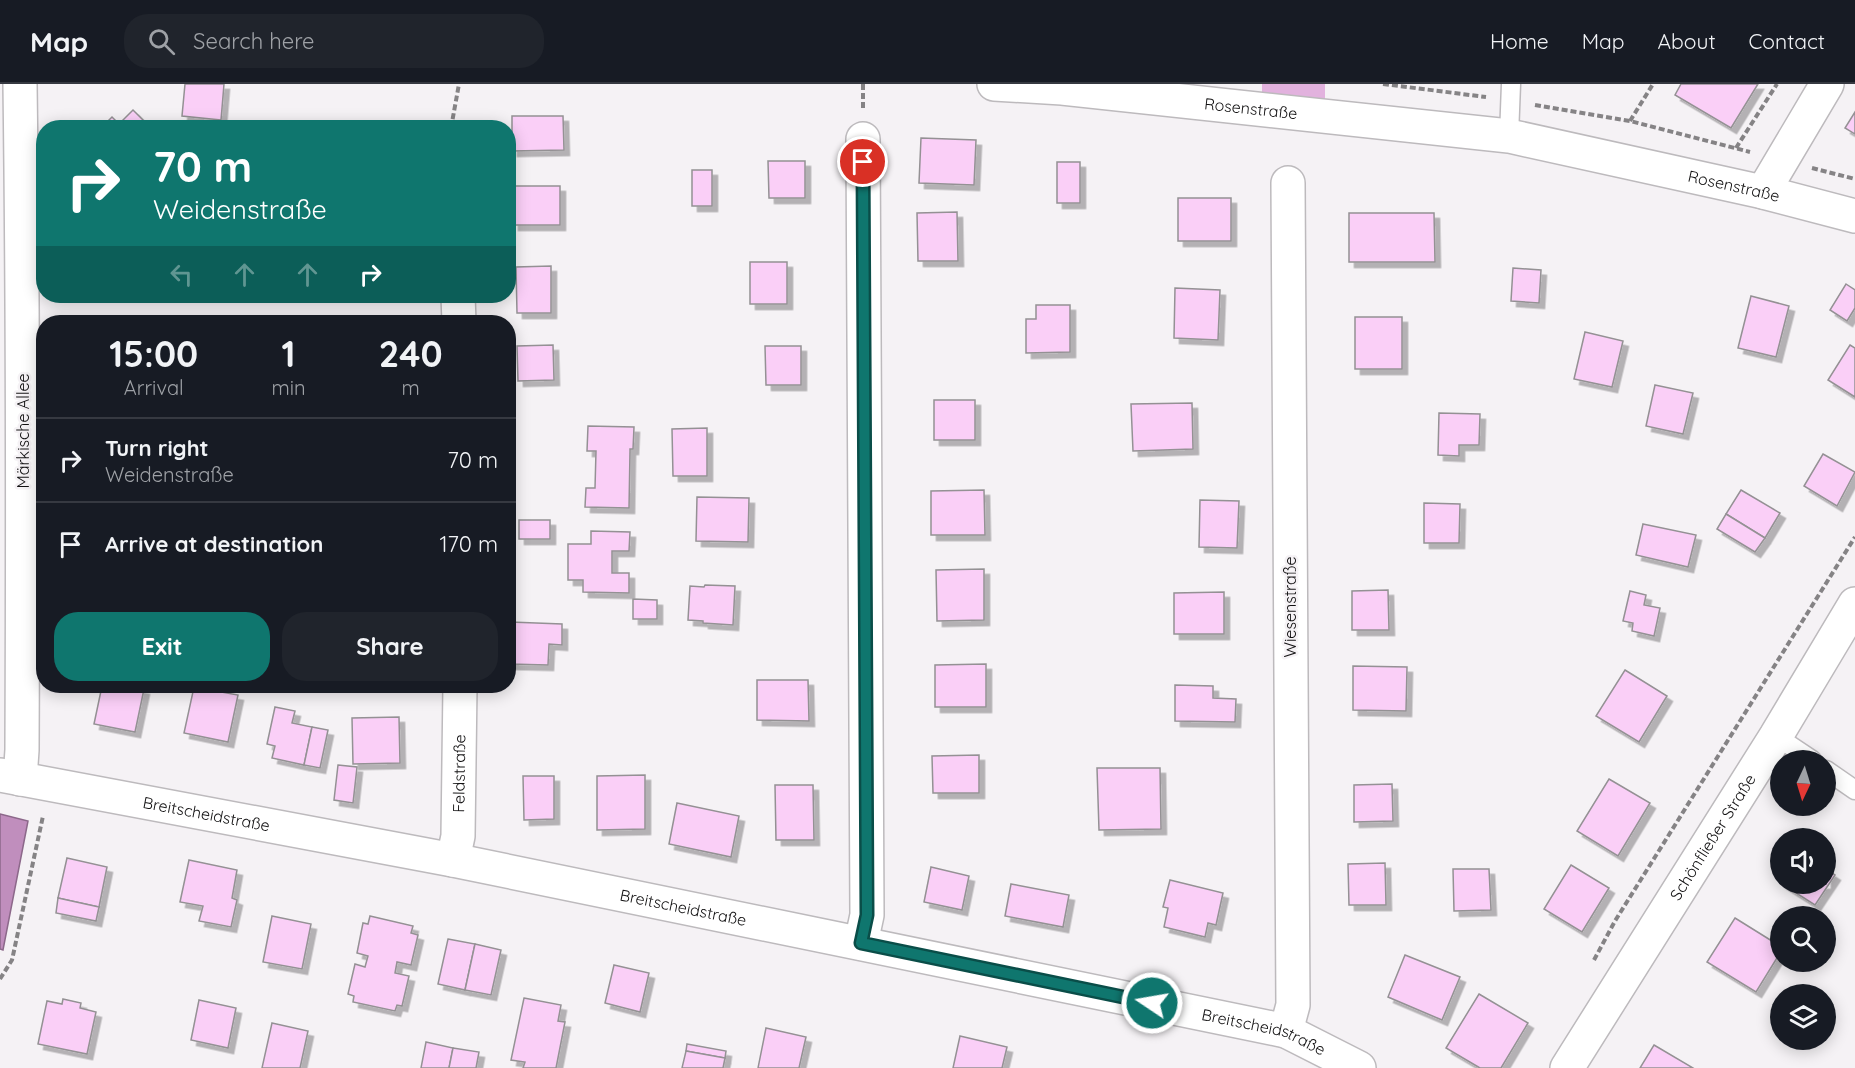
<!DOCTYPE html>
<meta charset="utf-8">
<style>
:root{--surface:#171b24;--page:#20242c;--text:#f1f3f6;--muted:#9ea1a6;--line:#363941;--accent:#0f766e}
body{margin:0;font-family:Quicksand,sans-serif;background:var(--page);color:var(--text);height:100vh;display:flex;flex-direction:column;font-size:22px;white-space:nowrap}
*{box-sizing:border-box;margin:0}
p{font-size:20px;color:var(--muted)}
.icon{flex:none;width:33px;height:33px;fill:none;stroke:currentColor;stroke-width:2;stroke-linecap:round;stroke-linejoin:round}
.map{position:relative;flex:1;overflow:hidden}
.sheet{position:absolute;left:36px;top:231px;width:480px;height:378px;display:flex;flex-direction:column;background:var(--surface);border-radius:24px;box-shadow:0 3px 15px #0003}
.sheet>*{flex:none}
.guide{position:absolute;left:36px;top:36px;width:480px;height:183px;border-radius:24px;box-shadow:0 3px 15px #0003;background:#0f766e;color:#fff;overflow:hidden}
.needle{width:39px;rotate:184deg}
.fabs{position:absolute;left:1770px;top:666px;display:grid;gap:12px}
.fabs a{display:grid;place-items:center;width:66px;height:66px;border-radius:50%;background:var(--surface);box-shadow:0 3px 15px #0003;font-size:30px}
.pin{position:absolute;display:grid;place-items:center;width:51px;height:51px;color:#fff;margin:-26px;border:3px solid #fff;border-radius:50%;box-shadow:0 2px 6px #0007}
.me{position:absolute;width:66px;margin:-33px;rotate:282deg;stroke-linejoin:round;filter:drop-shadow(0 0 4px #0008)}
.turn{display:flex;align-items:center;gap:21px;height:126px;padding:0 18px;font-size:27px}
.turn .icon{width:78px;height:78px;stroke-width:2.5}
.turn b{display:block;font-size:42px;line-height:51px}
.lanes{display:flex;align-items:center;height:57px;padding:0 18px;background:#0003;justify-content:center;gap:30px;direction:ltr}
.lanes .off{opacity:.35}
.eta{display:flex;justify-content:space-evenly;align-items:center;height:102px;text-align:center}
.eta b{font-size:36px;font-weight:700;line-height:42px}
.button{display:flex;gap:12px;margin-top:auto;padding:12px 18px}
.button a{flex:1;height:69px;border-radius:24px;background:var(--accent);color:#fff;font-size:24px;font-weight:700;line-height:69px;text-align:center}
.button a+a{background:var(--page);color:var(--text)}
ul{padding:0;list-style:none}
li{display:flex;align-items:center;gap:18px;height:84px;padding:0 18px;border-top:2px solid var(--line)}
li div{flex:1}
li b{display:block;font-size:22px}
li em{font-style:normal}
header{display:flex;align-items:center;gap:36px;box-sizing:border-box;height:84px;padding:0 30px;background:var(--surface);border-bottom:2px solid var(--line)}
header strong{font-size:28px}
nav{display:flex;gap:33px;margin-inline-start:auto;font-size:21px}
.search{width:420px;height:54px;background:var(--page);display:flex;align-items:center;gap:15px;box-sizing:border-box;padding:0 21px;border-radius:24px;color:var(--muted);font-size:22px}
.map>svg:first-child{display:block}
</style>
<header>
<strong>Map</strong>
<div class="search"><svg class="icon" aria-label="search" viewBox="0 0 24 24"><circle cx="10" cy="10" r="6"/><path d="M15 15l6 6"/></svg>Search here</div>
<nav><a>Home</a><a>Map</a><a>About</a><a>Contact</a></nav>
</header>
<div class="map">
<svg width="1855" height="984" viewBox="0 0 1855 984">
<defs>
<filter id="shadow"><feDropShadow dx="5.5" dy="5.5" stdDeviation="0" flood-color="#0004"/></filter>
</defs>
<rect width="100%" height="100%" fill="#f5f2f5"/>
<polygon fill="#e2b2de" points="1262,0 1325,0 1325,20 1262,14"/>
<polygon fill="#c08ebd" stroke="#8c688a" stroke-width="1.5" points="0,730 28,737 3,866 0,865"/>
<g fill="#facff7" stroke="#949194" stroke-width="1.5" filter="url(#shadow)">
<polygon points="185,0 224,0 221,36 182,32"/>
<polygon points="1681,0 1758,0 1731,44 1675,11"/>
<polygon points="133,26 151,44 101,44 112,33 119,40"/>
<polygon points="1855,28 1855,50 1845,44"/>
<polygon points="512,32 563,32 564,66 512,67"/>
<polygon points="921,54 976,56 974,101 919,99"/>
<polygon points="768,77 805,77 805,114 769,114"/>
<rect x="1057" y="78" width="23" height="41"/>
<rect x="692" y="86" width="20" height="36"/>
<rect x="513" y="102" width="47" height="39"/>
<rect x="1178" y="114" width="53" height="43"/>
<polygon points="957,128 958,177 918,177 917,129"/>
<polygon points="1349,129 1434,129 1435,178 1349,178"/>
<rect x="750" y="178" width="37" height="42"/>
<polygon points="551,182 551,229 517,229 516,183"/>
<polygon points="1513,184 1541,186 1539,219 1511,217"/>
<polygon points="1846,200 1855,206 1855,224 1847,237 1830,226"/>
<polygon points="1175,204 1220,206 1218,256 1174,254"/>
<polygon points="1751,212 1789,222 1776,273 1738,264"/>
<polygon points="1036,221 1070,221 1070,268 1026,269 1026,235 1036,235"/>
<rect x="1355" y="233" width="47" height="52"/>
<polygon points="269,235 290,235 291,238 269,238"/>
<polygon points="1585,248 1623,257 1612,303 1574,295"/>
<polygon points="553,261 554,296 518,297 517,262"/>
<polygon points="1850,261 1855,264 1855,313 1828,296"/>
<polygon points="765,262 801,262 801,301 766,301"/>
<polygon points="1655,301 1693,309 1683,350 1646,342"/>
<rect x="934" y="316" width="41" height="40"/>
<polygon points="1192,319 1193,365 1133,367 1131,320"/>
<polygon points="1439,329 1480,330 1479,361 1459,361 1459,372 1438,371"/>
<polygon points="588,342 634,343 633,365 630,365 630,367 629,424 585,423 586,404 595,404 596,367 587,367"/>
<polygon points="707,344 707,392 673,392 672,345"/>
<polygon points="1823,370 1855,388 1837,422 1804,402"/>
<polygon points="984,406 985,451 931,451 931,407"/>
<polygon points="1741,406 1780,429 1765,454 1726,430"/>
<polygon points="697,413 749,414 748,458 696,457"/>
<polygon points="1200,416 1239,417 1237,464 1199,463"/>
<polygon points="1424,419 1460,420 1459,459 1424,459"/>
<polygon points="1726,430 1765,454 1755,468 1717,445"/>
<rect x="519" y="436" width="31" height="19"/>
<polygon points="1643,440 1696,451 1688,483 1636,471"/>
<polygon points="591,447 630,448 629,467 612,467 612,489 629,489 629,509 583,508 583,496 568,496 568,460 591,460"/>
<polygon points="984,485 984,536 937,537 936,486"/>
<polygon points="705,501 735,502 733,541 703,539 703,537 688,536 690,502 704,503"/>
<polygon points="1388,506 1389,546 1352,546 1352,507"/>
<polygon points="1630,507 1646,511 1644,521 1660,524 1654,552 1632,547 1633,539 1623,537"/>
<polygon points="1224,508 1224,550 1174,550 1174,509"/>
<polygon points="633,515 657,516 657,535 633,535"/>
<polygon points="510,538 562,540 562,561 549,560 548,581 509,580"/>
<polygon points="986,580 986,623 935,623 935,581"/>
<polygon points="1353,582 1407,583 1406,627 1353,626"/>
<polygon points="1625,586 1667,612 1639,658 1596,632"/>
<polygon points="757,596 808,596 809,637 757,636"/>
<polygon points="1175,601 1213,602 1213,614 1236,615 1235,638 1175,637"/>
<polygon points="102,602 128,602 144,605 135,648 94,640"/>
<polygon points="194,603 238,611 228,658 184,649"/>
<polygon points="275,623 295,627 292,639 312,643 304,681 272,674 275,662 267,660"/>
<polygon points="399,633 400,679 353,680 352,634"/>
<polygon points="312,643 328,646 320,684 304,681"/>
<polygon points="979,671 979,709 933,709 932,672"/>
<polygon points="338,681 357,683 353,719 334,716"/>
<polygon points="1097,684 1160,684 1161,745 1099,746"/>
<polygon points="645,691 645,745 597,746 597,692"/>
<polygon points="523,692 554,692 554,735 524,736"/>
<polygon points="1609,695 1650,719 1618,772 1577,747"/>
<polygon points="1392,700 1393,737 1354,738 1354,701"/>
<polygon points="775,701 813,701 814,756 776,756"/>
<polygon points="677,719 739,732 731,773 669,760"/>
<polygon points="67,774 107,783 99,823 58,814"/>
<polygon points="189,776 237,786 232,814 237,816 231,843 199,837 203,822 180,818"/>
<polygon points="1385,779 1386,821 1349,821 1348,780"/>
<polygon points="1571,781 1609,804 1582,848 1544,825"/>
<polygon points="931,783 969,792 962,826 924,818"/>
<polygon points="1453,785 1489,785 1491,826 1454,827"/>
<polygon points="1826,785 1835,791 1815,821 1782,800 1826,800"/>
<polygon points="1170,796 1223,809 1216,841 1208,839 1205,853 1164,843 1168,824 1163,823"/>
<polygon points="1011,800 1069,811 1063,843 1005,832"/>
<polygon points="58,814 99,823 96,837 56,829"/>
<polygon points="272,832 311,840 302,885 263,878"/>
<polygon points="370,832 413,842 411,849 418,851 411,881 397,878 395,889 409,892 402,922 397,921 395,927 353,918 354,912 348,910 355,880 365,883 368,872 357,869 363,839 368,840"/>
<polygon points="1735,834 1780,862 1780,869 1756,908 1707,878"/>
<polygon points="448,855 475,860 465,906 438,900"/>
<polygon points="475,860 501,866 491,911 465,906"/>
<polygon points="1405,871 1460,893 1442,936 1388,913"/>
<polygon points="614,881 649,889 640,928 605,919"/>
<polygon points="1479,910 1528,939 1501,984 1480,984 1446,964"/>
<polygon points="524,914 561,921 558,937 565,938 556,984 523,984 525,978 511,976"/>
<polygon points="63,915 81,919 80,924 96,928 87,970 38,960 47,917 62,920"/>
<polygon points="199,916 236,924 228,964 191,956"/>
<polygon points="272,939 308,947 300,984 262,984"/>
<polygon points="766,944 806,953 799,984 758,984"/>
<polygon points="960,952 1007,963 1002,984 953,984"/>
<polygon points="426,958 453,964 449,984 421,984"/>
<polygon points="687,960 726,967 725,974 686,967"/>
<polygon points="1654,961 1693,984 1640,984"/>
<polygon points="453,964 479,968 476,984 449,984"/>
<polygon points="686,967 725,974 723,984 682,984"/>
</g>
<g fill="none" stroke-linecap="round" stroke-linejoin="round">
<g stroke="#bdbabd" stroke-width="21">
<g id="service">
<polyline points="1509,52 1511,0"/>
<polyline points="1776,652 1812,676"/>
<polyline points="1826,686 1855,706"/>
</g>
</g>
<g stroke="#bdbabd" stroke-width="36">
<g id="minor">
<path id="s1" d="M 994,0 L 1062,4 L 1509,52 L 1763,108 L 1855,132"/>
<polyline points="1763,108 1827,0"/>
<polyline points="458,212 459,238"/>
<path id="s2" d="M 0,691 L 453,776 L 1286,947 L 1359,984"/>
<path d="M 20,695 L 22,666 C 23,444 23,222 20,0"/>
<path id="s3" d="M 453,776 L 458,752 L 460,602"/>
<polyline points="861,859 867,831 863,55"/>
<polyline points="1286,947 1293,921 1288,99"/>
</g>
</g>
<g stroke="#bdbabd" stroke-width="36">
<g id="secondary">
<path id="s4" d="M 1567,984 L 1776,652 L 1855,520"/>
</g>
</g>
<g stroke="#858385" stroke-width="4" stroke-dasharray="6 3" stroke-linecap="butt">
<polyline points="1383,0 1486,13"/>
<polyline points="1535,21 1630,37 1750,68"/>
<polyline points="863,24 863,0"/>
<polyline points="1630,37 1653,0"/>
<polyline points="451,44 459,0"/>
<polyline points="1736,64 1777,0"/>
<polyline points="1812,84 1855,95"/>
<polyline points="1594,876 1615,837 1855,453"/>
<polyline points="0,895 12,876 43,732"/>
</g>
<use href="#service" stroke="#fff" stroke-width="18"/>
<use href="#minor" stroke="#fff" stroke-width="33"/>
<use href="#secondary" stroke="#fff" stroke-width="33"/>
</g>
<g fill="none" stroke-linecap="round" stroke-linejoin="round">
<g stroke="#0a4d48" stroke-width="15">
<polyline id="route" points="863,78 867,831 861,859 1152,919"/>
</g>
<use href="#route" stroke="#0f766e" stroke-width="10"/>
</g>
<g text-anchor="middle" stroke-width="5" stroke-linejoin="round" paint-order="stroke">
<g font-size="16" fill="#121112" stroke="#f5f2f5">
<text dy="6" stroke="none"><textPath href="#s1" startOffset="258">Rosenstraße</textPath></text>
<text dy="6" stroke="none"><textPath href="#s1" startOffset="748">Rosenstraße</textPath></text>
<text transform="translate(23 347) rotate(-90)" y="6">Märkische Allee</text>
<text transform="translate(1290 523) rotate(-90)" y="6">Wiesenstraße</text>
<text dy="6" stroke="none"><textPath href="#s3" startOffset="87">Feldstraße</textPath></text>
<text dy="6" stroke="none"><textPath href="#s2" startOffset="210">Breitscheidstraße</textPath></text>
<text dy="6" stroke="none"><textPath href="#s4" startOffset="273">Schönfließer Straße</textPath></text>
<text dy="6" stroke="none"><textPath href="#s2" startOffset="696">Breitscheidstraße</textPath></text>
<text dy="6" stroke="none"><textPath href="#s2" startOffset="1290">Breitscheidstraße</textPath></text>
</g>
</g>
</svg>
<div class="fabs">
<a><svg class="needle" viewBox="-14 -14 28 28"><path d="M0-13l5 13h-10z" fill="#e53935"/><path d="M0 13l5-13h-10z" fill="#9ea1a6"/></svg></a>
<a><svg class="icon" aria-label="sound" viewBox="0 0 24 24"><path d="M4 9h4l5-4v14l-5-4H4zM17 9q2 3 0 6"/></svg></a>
<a><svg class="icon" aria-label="search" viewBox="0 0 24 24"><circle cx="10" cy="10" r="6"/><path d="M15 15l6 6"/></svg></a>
<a><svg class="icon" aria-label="layers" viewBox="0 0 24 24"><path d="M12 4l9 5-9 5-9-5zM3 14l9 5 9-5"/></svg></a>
</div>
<div class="pin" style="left:863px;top:78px;background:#d93025"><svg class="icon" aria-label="arrive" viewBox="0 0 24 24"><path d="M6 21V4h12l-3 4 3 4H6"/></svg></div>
<svg class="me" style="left:1152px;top:919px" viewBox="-20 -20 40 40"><circle r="17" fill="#0f766e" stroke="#fff" stroke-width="3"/><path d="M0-11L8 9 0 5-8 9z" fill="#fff"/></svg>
<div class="guide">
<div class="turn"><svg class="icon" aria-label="right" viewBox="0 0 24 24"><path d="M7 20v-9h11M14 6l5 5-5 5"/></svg><div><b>70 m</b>Weidenstraße</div></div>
<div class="lanes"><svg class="icon off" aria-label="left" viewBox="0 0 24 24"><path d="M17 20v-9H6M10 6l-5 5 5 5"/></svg><svg class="icon off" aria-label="ahead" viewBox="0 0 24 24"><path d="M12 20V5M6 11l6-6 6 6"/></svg><svg class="icon off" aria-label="ahead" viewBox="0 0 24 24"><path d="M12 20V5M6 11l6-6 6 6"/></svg><svg class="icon" aria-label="right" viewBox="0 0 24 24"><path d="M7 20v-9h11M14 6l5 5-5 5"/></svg></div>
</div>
<section class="sheet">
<div class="eta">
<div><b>15:00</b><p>Arrival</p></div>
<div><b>1</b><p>min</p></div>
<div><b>240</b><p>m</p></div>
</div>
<ul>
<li><svg class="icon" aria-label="right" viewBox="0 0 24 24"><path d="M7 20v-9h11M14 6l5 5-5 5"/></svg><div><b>Turn right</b><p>Weidenstraße</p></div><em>70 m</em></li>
<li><svg class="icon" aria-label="arrive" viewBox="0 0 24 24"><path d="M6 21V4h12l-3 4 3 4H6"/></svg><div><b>Arrive at destination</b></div><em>170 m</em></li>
</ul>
<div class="button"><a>Exit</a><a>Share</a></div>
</section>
</div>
